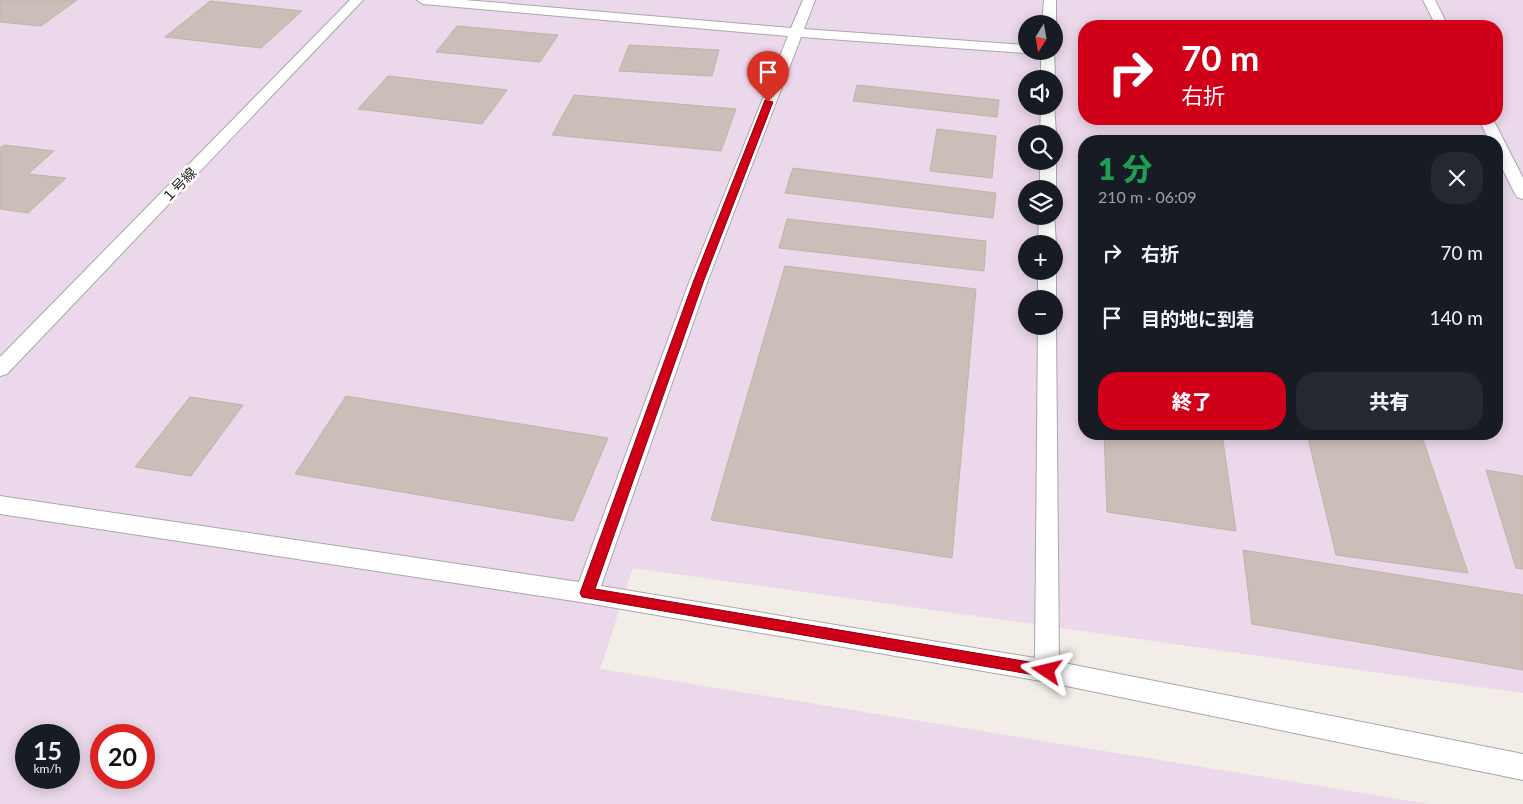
<!DOCTYPE html>
<html lang="ja">
<meta charset="utf-8">
<style>
:root{--surface:#171b24;--page:#242831;--text:#f1f3f6;--muted:#9ea1a6;--accent:#d10019}
body{margin:0;font-family:Lato,"Noto Sans JP",sans-serif;background:var(--page);color:var(--text);height:100vh;display:flex;flex-direction:column;font-size:19px;white-space:nowrap}
*{box-sizing:border-box;margin:0}
p{font-size:16px;color:var(--muted)}
.icon{flex:none;width:28px;height:28px;fill:none;stroke:currentColor;stroke-width:2;stroke-linecap:round;stroke-linejoin:round}
.map{position:relative;flex:1;overflow:hidden}
.panel{position:absolute;left:1078px;top:135px;width:425px;height:305px;display:flex;flex-direction:column;background:var(--surface);border-radius:20px;box-shadow:0 2px 12px #0003}
.panel>*{flex:none}
.top-card{position:absolute;left:1078px;top:20px;width:425px;height:105px;border-radius:20px;box-shadow:0 2px 12px #0003;background:#d10019;color:#fff;overflow:hidden}
.needle{width:32px;rotate:191deg}
.tools{position:absolute;left:1018px;top:15px;display:grid;gap:10px}
.tools a{display:grid;place-items:center;width:45px;height:45px;border-radius:50%;background:var(--surface);box-shadow:0 2px 12px #0003;font-size:25px}
.speed{position:absolute;left:15px;top:724px;display:flex;gap:10px;font-size:25px;font-weight:700;text-align:center}
.speed>*{display:grid;place-content:center;width:65px;height:65px;border-radius:50%;background:var(--surface);box-shadow:0 2px 12px #0003;line-height:1}
.speed small{font-size:12px;font-weight:400}
.speed .limit{border:8px solid #d22;background:#fff;color:#111}
.pin{position:absolute;display:grid;place-items:center;width:42px;height:42px;color:#fff;margin:-51px -21px;border-radius:50% 50% 50% 0;rotate:-45deg;box-shadow:0 0 5px #0007}
.pin .icon{rotate:45deg}
.me{position:absolute;width:55px;margin:-28px;rotate:280deg;stroke-linejoin:round;filter:drop-shadow(0 0 4px #0008)}
.turn{display:flex;align-items:center;gap:18px;height:105px;padding:0 20px;font-size:22px}
.turn .icon{width:65px;height:65px;stroke-width:2.5}
.turn b{display:block;font-size:35px;line-height:42px}
.round{display:grid;place-items:center;flex:none;width:52px;height:52px;border-radius:20px;background:var(--page)}
.headline{display:flex;align-items:center;justify-content:space-between;height:85px;padding:0 20px}
h1{font-size:30px;font-weight:800;line-height:38px;color:#1e9e55}
.button{display:flex;gap:10px;margin-top:auto;padding:10px 20px}
.button a{flex:1;height:58px;border-radius:20px;background:var(--accent);color:#fff;font-size:20px;font-weight:800;line-height:58px;text-align:center}
.button a+a{background:var(--page);color:var(--text)}
ul{padding:0;list-style:none}
li{display:flex;align-items:center;gap:15px;height:65px;padding:0 20px}
li div{flex:1}
li b{display:block;font-size:19px}
li em{font-style:normal}
.map>svg:first-child{display:block}
</style>
<div class="map">
<svg width="1523" height="804" viewBox="0 0 1523 804">
<rect width="100%" height="100%" fill="#f2ede6"/>
<path fill="#ebd8ea" fill-rule="evenodd" d="M 0,0 L 1523,0 L 1523,693 L 633,568 L 600,669 L 1430,804 L 0,804 ZM 1026,24 L 1054,24 L 1054,51 L 1026,51 ZM 1084,26 L 1496,26 L 1496,119 L 1084,119 ZM 1026,79 L 1054,79 L 1054,106 L 1026,106 ZM 1026,134 L 1054,134 L 1054,161 L 1026,161 ZM 1084,141 L 1496,141 L 1496,434 L 1084,434 ZM 1026,189 L 1054,189 L 1054,216 L 1026,216 ZM 1026,244 L 1054,244 L 1054,271 L 1026,271 ZM 1026,299 L 1054,299 L 1054,326 L 1026,326 ZM 26,735 L 69,735 L 69,778 L 26,778 ZM 101,735 L 144,735 L 144,778 L 101,778 Z"/>
<g fill="#cabeb9" stroke="#c5b1a7">
<polygon points="0,0 77,0 41,26 0,22"/>
<polygon points="210,1 302,11 261,48 165,37"/>
<polygon points="457,26 558,35 540,62 436,52"/>
<polygon points="629,45 719,50 712,76 619,71"/>
<polygon points="388,76 507,90 482,124 358,109"/>
<polygon points="857,85 999,100 997,117 853,101"/>
<polygon points="574,95 736,109 721,151 552,135"/>
<polygon points="937,129 996,136 992,178 930,171"/>
<polygon points="4,145 54,151 28,174 66,178 28,213 0,209 0,148"/>
<polygon points="793,168 996,193 993,218 785,193"/>
<polygon points="787,219 986,241 984,271 779,248"/>
<polygon points="785,266 976,289 952,558 711,520"/>
<polygon points="346,396 608,438 573,521 295,474"/>
<polygon points="190,397 243,405 191,476 135,467"/>
<polygon points="1104,434 1222,434 1236,531 1107,512"/>
<polygon points="1307,434 1421,434 1468,573 1336,555"/>
<polygon points="1486,470 1523,476 1523,569 1516,568"/>
<polygon points="1243,550 1523,595 1523,670 1252,624"/>
</g>
<g fill="none" stroke-linecap="round" stroke-linejoin="round">
<g stroke="#a8a8a8" stroke-width="2">
<g id="service">
<polygon points="350,0 363,0 7,374 0,376 0,357"/>
<polygon points="417,0 465,0 791,28 803,0 815,0 804,29 1026,45 1026,51 1031,51 1026,53 801,37 708,280 601,586 1035,658 1038,326 1054,326 1054,322 1056,326 1059,662 1523,754 1523,780 1047,682 587,603 0,514 0,496 579,582 690,280 788,36 423,4"/>
<polygon points="1044,0 1056,0 1056,24 1054,27 1054,24 1042,24"/>
<polygon points="1423,0 1435,0 1448,26 1436,26"/>
<polygon points="1054,49 1055,79 1054,81 1054,79 1041,79 1041,51 1054,51"/>
<polygon points="1054,104 1056,134 1054,137 1054,134 1040,134 1041,106 1054,106"/>
<polygon points="1479,119 1493,119 1523,178 1523,199 1517,197 1515,194 1496,156 1496,141 1489,141"/>
<polygon points="1054,158 1056,161 1056,189 1054,192 1054,189 1040,189 1040,161 1054,161"/>
<polygon points="1054,214 1056,244 1054,247 1054,244 1038,244 1039,216 1054,216"/>
<polygon points="1054,268 1056,271 1056,299 1054,303 1054,299 1038,299 1038,271 1054,271"/>
</g>
</g>
<use href="#service" fill="#fff" fill-rule="evenodd"/>
</g>
<polygon fill="#d10019" stroke="#880010" points="765,100 773,102 704,280 595,589 1047,665 1052,666 1054,671 1052,675 1047,677 582,597 580,593 694,280"/>
<g text-anchor="middle" stroke-width="5" stroke-linejoin="round" paint-order="stroke">
<g font-size="14" fill="#212121" stroke="#fff">
<text transform="translate(179 185) rotate(-46)" y="5">１号線</text>
</g>
</g>
</svg>
<div class="tools">
<a><svg class="needle" viewBox="-14 -14 28 28"><path d="M0-13l5 13h-10z" fill="#e53935"/><path d="M0 13l5-13h-10z" fill="#9ea1a6"/></svg></a>
<a><svg class="icon" aria-label="sound" viewBox="0 0 24 24"><path d="M4 9h4l5-4v14l-5-4H4zM17 9q2 3 0 6"/></svg></a>
<a><svg class="icon" aria-label="search" viewBox="0 0 24 24"><circle cx="10" cy="10" r="6"/><path d="M15 15l6 6"/></svg></a>
<a><svg class="icon" aria-label="layers" viewBox="0 0 24 24"><path d="M12 4l9 5-9 5-9-5zM3 14l9 5 9-5"/></svg></a>
<a>+</a>
<a>−</a>
</div>
<div class="speed"><div>15<small>km/h</small></div><div class="limit">20</div></div>
<div class="pin" style="left:768px;top:102px;background:#d93025"><svg class="icon" aria-label="arrive" viewBox="0 0 24 24"><path d="M6 21V4h12l-3 4 3 4H6"/></svg></div>
<svg class="me" style="left:1047px;top:671px" viewBox="-20 -20 40 40"><path d="M0-17L14 15 0 8-14 15z" fill="#d10019" stroke="#fff" stroke-width="4"/></svg>
<div class="top-card">
<div class="turn"><svg class="icon" aria-label="right" viewBox="0 0 24 24"><path d="M7 20v-9h11M14 6l5 5-5 5"/></svg><div><b>70 m</b>右折</div></div>
</div>
<section class="panel">
<div class="headline"><div><h1>1 分</h1><p>210 m · 06:09</p></div><a class="round"><svg class="icon" aria-label="close" viewBox="0 0 24 24"><path d="M6 6l12 12M18 6L6 18"/></svg></a></div>
<ul>
<li><svg class="icon" aria-label="right" viewBox="0 0 24 24"><path d="M7 20v-9h11M14 6l5 5-5 5"/></svg><div><b>右折</b></div><em>70 m</em></li>
<li><svg class="icon" aria-label="arrive" viewBox="0 0 24 24"><path d="M6 21V4h12l-3 4 3 4H6"/></svg><div><b>目的地に到着</b></div><em>140 m</em></li>
</ul>
<div class="button"><a>終了</a><a>共有</a></div>
</section>
</div>
